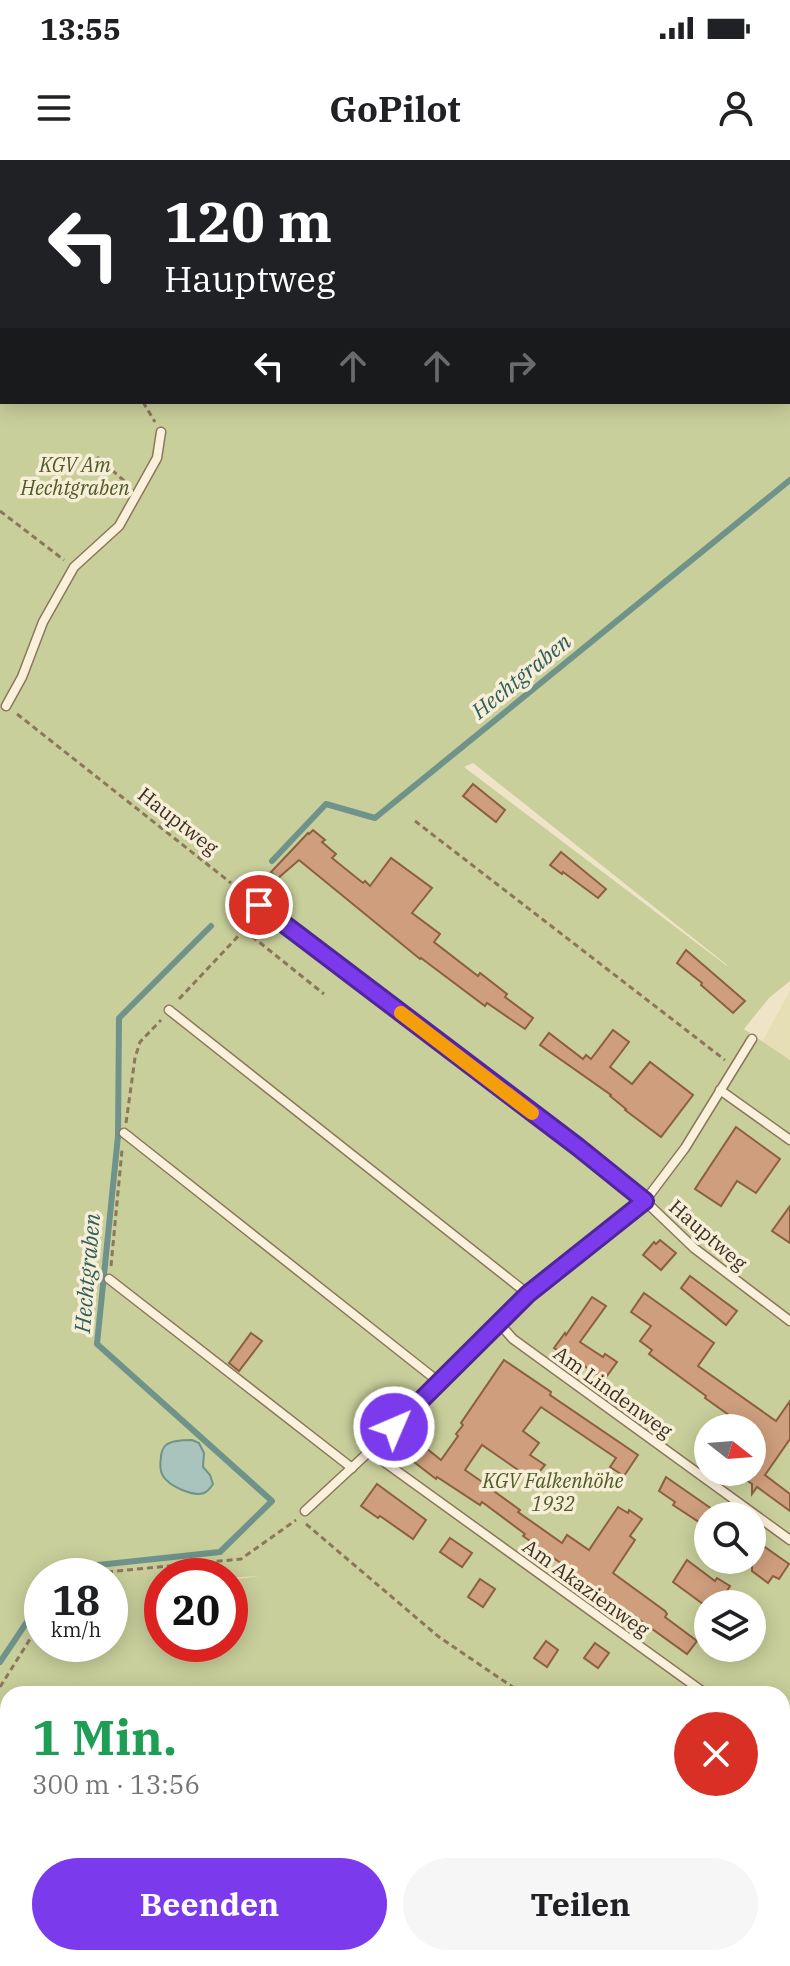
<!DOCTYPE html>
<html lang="de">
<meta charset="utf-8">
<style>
:root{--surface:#fff;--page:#f6f6f6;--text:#202124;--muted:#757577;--accent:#7c3aed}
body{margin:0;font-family:"IBM Plex Serif",serif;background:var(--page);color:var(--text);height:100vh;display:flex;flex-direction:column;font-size:30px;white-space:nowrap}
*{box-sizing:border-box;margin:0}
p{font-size:26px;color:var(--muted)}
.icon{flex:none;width:44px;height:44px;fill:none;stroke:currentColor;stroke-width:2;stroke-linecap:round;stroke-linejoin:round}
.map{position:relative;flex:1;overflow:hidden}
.side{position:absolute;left:0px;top:1526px;width:790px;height:280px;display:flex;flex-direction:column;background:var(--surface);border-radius:24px 24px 0 0;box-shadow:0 4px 20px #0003}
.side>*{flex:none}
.hud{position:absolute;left:0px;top:0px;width:790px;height:244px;box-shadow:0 4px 20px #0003;background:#202124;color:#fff;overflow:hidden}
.needle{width:52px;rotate:107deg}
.controls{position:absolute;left:694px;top:1254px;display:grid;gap:16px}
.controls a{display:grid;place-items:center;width:72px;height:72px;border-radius:50%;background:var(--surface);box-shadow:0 4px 20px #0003;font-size:40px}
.speed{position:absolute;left:24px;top:1398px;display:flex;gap:16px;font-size:40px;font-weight:700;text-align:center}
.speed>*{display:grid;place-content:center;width:104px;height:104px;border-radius:50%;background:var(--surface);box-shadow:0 4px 20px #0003;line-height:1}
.speed small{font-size:20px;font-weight:400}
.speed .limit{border:12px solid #d22;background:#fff;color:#111}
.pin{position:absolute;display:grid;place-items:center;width:68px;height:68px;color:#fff;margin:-34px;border:4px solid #fff;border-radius:50%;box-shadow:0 2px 8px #0007}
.me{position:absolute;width:88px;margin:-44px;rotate:45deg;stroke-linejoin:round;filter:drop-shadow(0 0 6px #0008)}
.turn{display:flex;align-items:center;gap:28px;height:168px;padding:0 32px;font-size:36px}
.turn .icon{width:104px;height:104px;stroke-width:2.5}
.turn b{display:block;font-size:56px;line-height:68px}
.lanes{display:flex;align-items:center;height:76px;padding:0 32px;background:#0003;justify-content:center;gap:40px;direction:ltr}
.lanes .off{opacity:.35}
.round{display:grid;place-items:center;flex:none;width:84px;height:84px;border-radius:42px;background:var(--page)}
.summary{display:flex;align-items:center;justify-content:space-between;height:136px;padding:0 32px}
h1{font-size:48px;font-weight:800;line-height:60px;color:#1e9e55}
.primary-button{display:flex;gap:16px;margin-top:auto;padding:16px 32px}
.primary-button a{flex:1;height:92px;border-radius:48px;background:var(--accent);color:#fff;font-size:32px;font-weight:800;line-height:92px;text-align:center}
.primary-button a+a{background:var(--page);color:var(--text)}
.status{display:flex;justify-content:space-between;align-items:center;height:56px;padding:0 40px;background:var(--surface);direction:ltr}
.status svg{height:22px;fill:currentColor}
header{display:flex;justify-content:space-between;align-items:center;height:104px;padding:0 32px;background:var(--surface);font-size:36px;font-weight:800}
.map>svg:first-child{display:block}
</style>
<div class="status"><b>13:55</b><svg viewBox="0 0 49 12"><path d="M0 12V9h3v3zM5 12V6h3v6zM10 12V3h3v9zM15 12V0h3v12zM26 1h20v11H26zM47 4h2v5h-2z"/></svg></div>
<header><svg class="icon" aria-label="menu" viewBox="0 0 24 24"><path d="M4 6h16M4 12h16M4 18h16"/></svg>GoPilot<svg class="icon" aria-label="person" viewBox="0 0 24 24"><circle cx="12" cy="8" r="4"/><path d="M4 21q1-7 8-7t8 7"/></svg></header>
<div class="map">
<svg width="790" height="1806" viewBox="0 0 790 1806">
<rect width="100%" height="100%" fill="#f0e4c8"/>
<polygon fill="#e6deb5" points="790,831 790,900 762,882"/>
<path fill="#c9cf9b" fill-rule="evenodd" d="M 0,0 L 790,0 L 790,821 L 769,838 L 744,869 L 790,900 L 790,1806 L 0,1806 ZM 2,2 L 788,2 L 788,242 L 2,242 ZM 473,603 L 727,805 L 727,806 L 464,607 ZM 708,1268 L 752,1268 L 752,1312 L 708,1312 ZM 167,1284 L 204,1293 L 203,1307 L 210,1315 L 160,1305 L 161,1292 ZM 708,1356 L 752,1356 L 752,1400 L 708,1400 ZM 42,1416 L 110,1416 L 110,1484 L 42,1484 ZM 162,1416 L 230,1416 L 230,1418 L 260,1416 L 230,1420 L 230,1484 L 162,1484 ZM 708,1444 L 752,1444 L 752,1488 L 708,1488 ZM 8,1534 L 782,1534 L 782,1798 L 8,1798 Z"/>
<path fill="#a9c4bc" stroke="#6f938a" stroke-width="2" d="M 192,1280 L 199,1283 L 204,1293 L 203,1307 L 210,1315 L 213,1324 C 210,1328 209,1331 204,1333 C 193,1337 169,1326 163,1316 C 160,1311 160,1303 161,1297 C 161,1293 163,1287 166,1285 C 172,1280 184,1280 192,1280 Z"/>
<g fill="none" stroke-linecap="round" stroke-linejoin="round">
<g stroke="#6f938a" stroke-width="6">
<polyline points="272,701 326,644 375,658 790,320"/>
<polyline points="70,1416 98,1405 220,1392 272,1341 97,1184 118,976 119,858 211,766"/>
<polyline points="0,1502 37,1447 42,1442"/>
</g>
</g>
<g fill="#cf9f7d" stroke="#8d5f41" stroke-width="2">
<polygon points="473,624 505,650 496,662 463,636"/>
<polygon points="313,670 325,680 322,682 336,694 332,698 363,723 365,721 370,726 391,698 432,728 412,753 440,774 434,782 478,816 480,813 507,834 505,837 533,858 525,869 487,843 485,846 421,798 420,799 299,700 277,719 271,712 308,673 309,674"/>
<polygon points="561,692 606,729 598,738 563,712 562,714 550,705"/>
<polygon points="686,790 745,841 733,853 701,825 702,823 677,803"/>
<polygon points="613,870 629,882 610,907 632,924 650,902 693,935 661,977 625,950 626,949 610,936 611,935 540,885 549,873 583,899 586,895 591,899"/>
<polygon points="736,967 780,999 756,1033 737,1021 721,1046 695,1029"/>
<polygon points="790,1046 790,1083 772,1071"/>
<polygon points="660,1080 676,1093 661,1110 643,1095 654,1082 656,1084"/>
<polygon points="690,1116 737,1151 726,1165 681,1128"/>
<polygon points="644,1133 714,1183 698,1206 776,1261 790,1241 790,1279 765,1315 790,1334 790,1351 757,1327 752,1334 752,1324 735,1312 752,1312 752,1268 747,1268 705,1238 706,1236 649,1194 652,1190 640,1181 651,1166 631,1152"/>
<polygon points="592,1137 606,1146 580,1182 603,1197 605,1194 617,1202 604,1220 568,1194 566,1196 554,1188 565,1173 566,1175"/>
<polygon points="251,1173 262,1181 239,1211 229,1203"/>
<polygon points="504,1200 551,1232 550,1235 638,1295 624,1316 610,1307 616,1298 541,1247 523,1271 539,1283 530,1295 545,1305 531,1322 521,1312 482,1285 465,1310 491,1328 491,1329 520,1350 518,1352 562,1383 567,1375 589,1390 618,1347 628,1353 629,1350 642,1359 630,1376 635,1380 613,1413 665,1451 667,1454 665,1457 697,1481 687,1494 523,1376 525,1374 482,1342 480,1345 437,1317 436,1319 405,1295 416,1280 441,1300 458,1276 456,1274 463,1265 461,1263"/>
<polygon points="666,1317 722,1356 708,1356 708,1368 673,1345 675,1342 659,1331"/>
<polygon points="377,1324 426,1360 413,1379 380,1356 378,1358 361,1346"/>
<polygon points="450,1378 472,1393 462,1407 440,1392"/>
<polygon points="752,1378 789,1404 779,1419 773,1416 768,1423 752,1411"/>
<polygon points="687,1400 715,1421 717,1418 730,1426 719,1444 703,1444 673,1422"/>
<polygon points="480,1419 495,1429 483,1447 468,1437"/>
<polygon points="546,1481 558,1490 547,1507 534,1498"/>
<polygon points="595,1483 609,1493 598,1508 584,1498"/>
</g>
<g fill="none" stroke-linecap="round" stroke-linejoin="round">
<g stroke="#8d765c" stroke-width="11">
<g id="lane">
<polyline points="6,546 22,517 43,462 74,407 119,366 157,298 161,272"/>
<polyline points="240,730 578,987 645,1041 694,1088 790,1161"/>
<polyline points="169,850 528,1134"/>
<polyline points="720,930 790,980"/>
<polyline points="124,973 439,1222"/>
<polyline points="109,1119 352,1308"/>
<polyline points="498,1162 513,1179 790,1380"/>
<polyline points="372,1289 383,1301 706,1534"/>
<polyline points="305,1351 372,1289 528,1134 645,1041 685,988 752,879"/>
<polyline points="782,1589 790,1595"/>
</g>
</g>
<g stroke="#8d765c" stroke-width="3" stroke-dasharray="6 4" stroke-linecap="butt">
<polyline points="0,109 2,111"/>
<polyline points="143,242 155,262"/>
<polyline points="97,297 129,325"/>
<polyline points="0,351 64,400"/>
<polyline points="17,554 231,723"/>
<polyline points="415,661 725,900"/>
<polyline points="244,770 324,834"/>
<polyline points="179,839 244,770 253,755"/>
<polyline points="126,963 135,898 140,882 161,860"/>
<polyline points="111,1106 122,990"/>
<polyline points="306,1364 439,1477 523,1534"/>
<polyline points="98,1416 107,1412 241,1399 296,1360"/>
<polyline points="0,1527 42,1460"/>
<polyline points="782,1713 790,1719"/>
<polyline points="397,1806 405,1798"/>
</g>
<use href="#lane" stroke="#faf1dc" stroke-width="8"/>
</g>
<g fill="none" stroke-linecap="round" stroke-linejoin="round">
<g stroke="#51269a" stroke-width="20">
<polyline id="route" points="259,745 578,987 645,1041 528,1134 394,1267"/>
</g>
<use href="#route" stroke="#7c3aed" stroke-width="14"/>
<polyline stroke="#f59e0b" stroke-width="14" points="401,853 532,953"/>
</g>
<g text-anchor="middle" stroke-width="7" stroke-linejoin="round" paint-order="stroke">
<g font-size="20" font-style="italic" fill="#4d5a26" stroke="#f7eed8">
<text x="75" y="312">KGV Am<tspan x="75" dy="23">Hechtgraben</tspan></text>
<text x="553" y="1328">KGV Falkenhöhe<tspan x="553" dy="23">1932</tspan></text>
</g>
<g font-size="20" fill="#3d2e20" stroke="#f7eed8">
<text transform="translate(178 661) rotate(38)" y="7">Hauptweg</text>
<text transform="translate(708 1075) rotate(41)" y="7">Hauptweg</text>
<text transform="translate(613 1232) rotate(36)" y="7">Am Lindenweg</text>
<text transform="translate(586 1428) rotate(36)" y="7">Am Akazienweg</text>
</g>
<g font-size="22" font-style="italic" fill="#2f5d5a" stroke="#f7eed8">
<text transform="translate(521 516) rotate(-39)" y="8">Hechtgraben</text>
<text transform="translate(87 1113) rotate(-85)" y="8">Hechtgraben</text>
</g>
</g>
</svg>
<div class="controls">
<a><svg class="needle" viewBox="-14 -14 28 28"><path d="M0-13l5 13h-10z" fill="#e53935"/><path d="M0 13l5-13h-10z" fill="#757577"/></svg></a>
<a><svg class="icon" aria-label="search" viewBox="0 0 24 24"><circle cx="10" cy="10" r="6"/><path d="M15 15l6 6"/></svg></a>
<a><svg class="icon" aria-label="layers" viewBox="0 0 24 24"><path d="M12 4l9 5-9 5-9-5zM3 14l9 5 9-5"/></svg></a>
</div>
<div class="speed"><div>18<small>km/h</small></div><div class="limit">20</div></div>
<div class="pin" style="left:259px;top:745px;background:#d93025"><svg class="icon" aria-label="arrive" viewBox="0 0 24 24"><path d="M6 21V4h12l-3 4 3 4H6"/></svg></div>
<svg class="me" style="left:394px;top:1267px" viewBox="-20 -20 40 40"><circle r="17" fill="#7c3aed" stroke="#fff" stroke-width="3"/><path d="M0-11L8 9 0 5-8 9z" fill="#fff"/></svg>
<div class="hud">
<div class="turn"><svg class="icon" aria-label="left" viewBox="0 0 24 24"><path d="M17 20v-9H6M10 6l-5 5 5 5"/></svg><div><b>120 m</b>Hauptweg</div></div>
<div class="lanes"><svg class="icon" aria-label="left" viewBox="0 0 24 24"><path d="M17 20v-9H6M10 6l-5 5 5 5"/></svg><svg class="icon off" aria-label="ahead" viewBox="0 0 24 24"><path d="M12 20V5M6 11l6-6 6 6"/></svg><svg class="icon off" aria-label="ahead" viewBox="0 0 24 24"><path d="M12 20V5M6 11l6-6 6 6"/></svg><svg class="icon off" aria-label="right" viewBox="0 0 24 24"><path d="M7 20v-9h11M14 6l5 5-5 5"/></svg></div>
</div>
<section class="side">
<div class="summary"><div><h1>1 Min.</h1><p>300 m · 13:56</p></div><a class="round" style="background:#d93025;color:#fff"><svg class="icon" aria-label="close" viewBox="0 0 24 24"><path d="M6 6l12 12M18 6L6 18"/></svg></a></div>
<div class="primary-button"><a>Beenden</a><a>Teilen</a></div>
</section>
</div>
